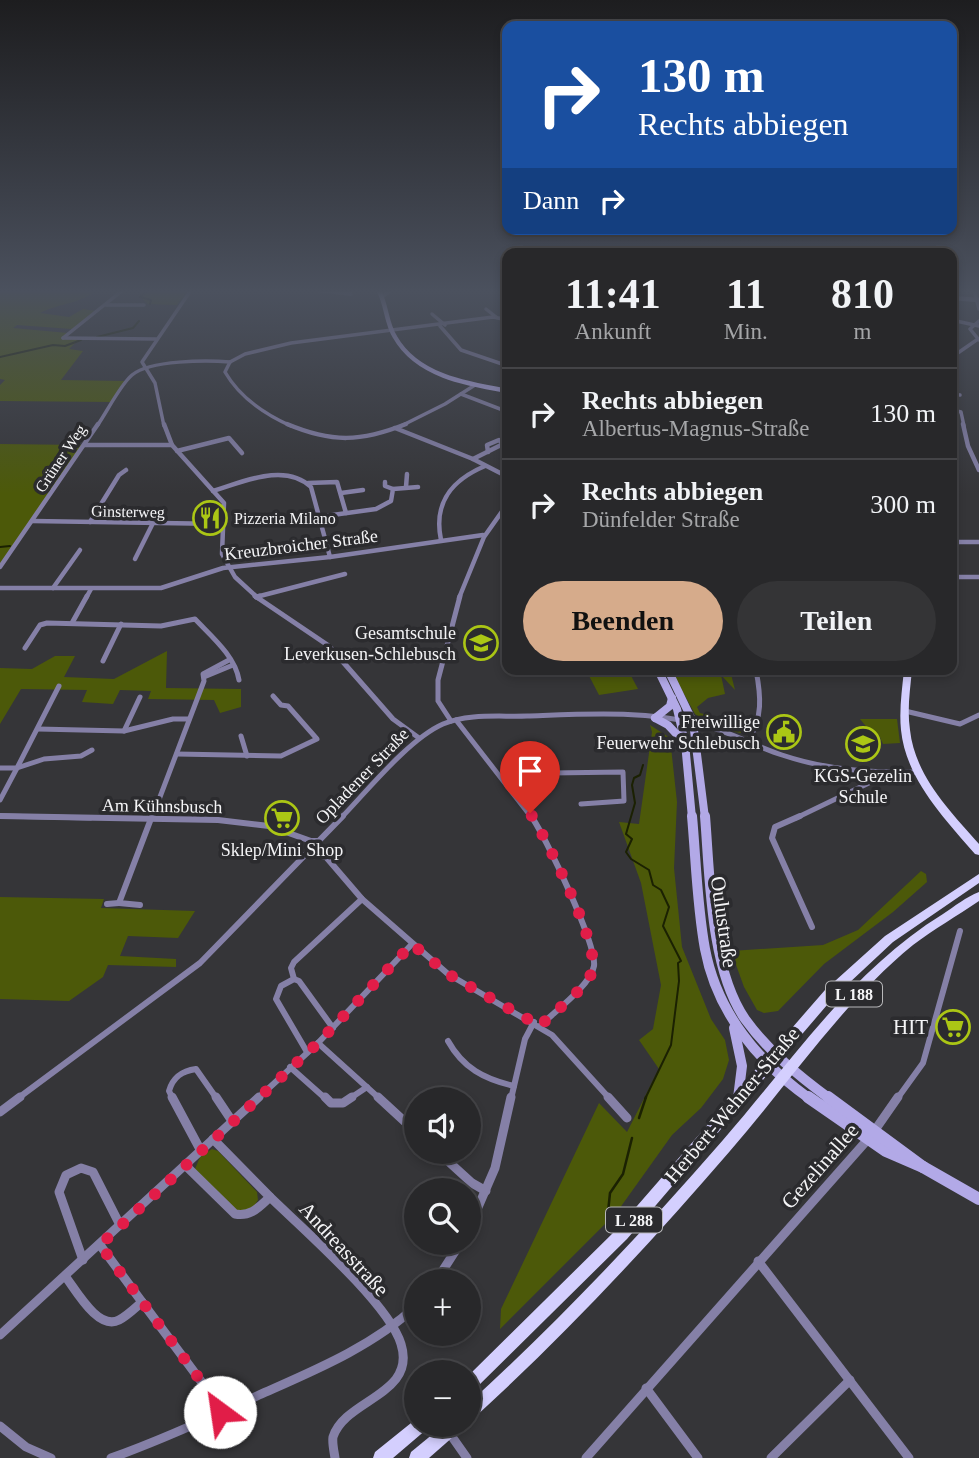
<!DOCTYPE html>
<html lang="de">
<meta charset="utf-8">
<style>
:root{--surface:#28282a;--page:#343436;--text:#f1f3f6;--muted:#a5a6a8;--line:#444447;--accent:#d6ab8b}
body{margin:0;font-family:Georgia,serif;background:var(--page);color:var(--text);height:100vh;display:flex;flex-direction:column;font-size:26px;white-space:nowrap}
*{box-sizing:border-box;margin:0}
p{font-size:23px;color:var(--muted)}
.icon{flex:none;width:38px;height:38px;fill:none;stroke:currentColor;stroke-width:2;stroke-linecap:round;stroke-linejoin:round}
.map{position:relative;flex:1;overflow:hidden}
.details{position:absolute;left:502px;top:248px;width:455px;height:427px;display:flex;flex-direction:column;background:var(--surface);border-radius:14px;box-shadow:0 4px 10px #0003,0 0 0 2px var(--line)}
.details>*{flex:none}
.hud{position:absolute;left:502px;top:21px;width:455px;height:214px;border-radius:14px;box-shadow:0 4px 10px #0003,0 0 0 2px var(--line);background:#1a4fa0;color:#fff;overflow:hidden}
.buttons{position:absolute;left:404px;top:1087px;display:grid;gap:14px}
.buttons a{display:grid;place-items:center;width:77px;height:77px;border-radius:50%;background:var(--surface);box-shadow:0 4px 10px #0003,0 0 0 2px var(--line);font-size:35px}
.pin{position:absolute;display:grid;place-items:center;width:60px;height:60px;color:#fff;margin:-72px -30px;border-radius:50% 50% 50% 0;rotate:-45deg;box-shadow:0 0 7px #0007}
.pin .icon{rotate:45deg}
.me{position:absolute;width:77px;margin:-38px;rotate:329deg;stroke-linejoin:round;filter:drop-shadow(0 0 5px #0008)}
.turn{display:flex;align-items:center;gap:24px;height:147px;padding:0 21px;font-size:32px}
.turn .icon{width:91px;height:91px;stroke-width:2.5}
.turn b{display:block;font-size:49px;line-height:60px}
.then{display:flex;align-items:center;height:66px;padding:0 21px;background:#0003;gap:14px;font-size:26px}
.eta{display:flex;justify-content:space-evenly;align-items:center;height:119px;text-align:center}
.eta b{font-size:42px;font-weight:700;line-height:49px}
.button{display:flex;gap:14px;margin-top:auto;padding:14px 21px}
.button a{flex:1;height:80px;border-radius:42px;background:var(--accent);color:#111;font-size:28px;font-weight:700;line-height:80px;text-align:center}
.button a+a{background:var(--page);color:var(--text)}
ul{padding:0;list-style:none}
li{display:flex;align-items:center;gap:21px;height:91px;padding:0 21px;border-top:2px solid var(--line)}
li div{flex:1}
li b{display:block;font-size:26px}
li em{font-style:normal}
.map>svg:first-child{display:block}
</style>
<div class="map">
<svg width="979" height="1458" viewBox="0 0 979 1458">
<rect width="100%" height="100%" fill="#353538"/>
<g fill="#4c5909">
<path d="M 0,290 L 97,290 C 80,304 60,303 40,313 L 69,317 L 83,309 L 96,311 L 72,329 L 17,325 L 13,328 L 68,333 L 62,338 L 79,339 L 69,349 L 83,351 L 61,380 L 125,381 L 112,402 L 0,401 L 0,385 L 5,380 L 0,379 Z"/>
<polygon points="144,290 188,290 177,305 148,304 139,296"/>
<polygon points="0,444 83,445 0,564"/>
<polygon points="167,651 166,688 241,689 241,707 220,713 214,700 148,699 151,691 120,690 113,704 82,702 87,690 21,689 0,724 0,668 32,669 55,656 75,656 64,677 114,679"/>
<polygon points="586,670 628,670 638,689 599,695"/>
<path d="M 671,670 L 730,670 L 735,690 L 721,675 L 725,694 L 708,698 L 697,707 L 700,713 L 739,723 L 751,730 L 746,734 C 729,731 709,726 695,714 Z"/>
<polygon points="860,719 897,719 900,743 883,744 879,735 873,735"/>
<polygon points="650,725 670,738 677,802 674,868 682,947 711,1019 725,1040 729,1060 723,1079 701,1108 672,1135 617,1212 500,1329 501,1309 599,1103 627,1132 659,1069 639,1040 653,1029 661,985 641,883 619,822 639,824 652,732"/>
<polygon points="921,871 926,874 927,882 893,912 824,964 778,1011 764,1013 757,1010 744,987 731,951 823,945 858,930"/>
<polygon points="0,897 104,899 101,908 195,911 178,938 128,936 120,956 176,959 176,967 108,965 103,977 69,1001 0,999"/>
<polygon points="212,1149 218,1151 257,1192 258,1200 252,1209 236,1211 195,1169 200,1157"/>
</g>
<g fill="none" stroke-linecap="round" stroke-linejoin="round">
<g stroke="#1b2102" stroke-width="2">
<polyline points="148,290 140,297 151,300 150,304"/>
<polyline points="97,337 133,328 139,321"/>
<polyline points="0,357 53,345 65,346 81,340"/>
<polyline points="0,547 10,546"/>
<polyline points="643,765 640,775 634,778 632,785 635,803 626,834 632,839 626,852 631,859 649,870 653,885 661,890 669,907 663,926 681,961 678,963 679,981 671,1045 645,1099"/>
</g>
<g stroke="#1b2102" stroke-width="2.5">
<polyline points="639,1118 646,1097"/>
<polyline points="607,1222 610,1193 623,1174 632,1138"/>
</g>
<g stroke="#8580a7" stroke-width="3.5">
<polyline points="313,290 351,294"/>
<polyline points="974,290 979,309"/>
<polyline points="382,297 391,290"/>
<polyline points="106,305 144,305"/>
<polyline points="486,309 496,317"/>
<polyline points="952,311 956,312 956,321"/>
<polyline points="432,314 445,325"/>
<polyline points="952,320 979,326"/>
<polyline points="979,321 970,329 979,340"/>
<polyline points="440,326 461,350 508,366"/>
<polyline points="63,338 156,339"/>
<polyline points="63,338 123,290"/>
<polyline points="952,357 978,339"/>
<polyline points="461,394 508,412"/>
<polyline points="952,394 960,395"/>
<polyline points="953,410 961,412 964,426"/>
<path d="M 97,426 C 107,412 120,385 132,375 C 150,360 207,360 230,362"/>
<polyline points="164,426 155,383 142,362 191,290"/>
<path d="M 291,426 C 264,414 240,398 225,372 L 230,362 L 245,354 L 291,343 L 493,317 L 508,320"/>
<polyline points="401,426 445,404 475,385"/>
</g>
<g stroke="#8580a7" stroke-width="4.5">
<polyline points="164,424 172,445 224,503 222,554 235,577 258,598"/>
<path d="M 287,424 C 332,443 361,442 406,424"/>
<polyline points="963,424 968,446 979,470"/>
<polyline points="395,428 473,459 508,477"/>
<polyline points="84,445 172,445"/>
<polyline points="177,451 229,438 242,453"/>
<polyline points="488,452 487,445 499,440 503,444"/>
<polyline points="473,459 503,444"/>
<polyline points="385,482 385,486 393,489"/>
<polyline points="308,483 337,482 346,513"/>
<polyline points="406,487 407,474"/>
<path d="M 213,491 C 243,482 285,462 311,487 L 330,557"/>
<polyline points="341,493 363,490"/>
<polyline points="318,517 376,509 391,501 393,489 418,487"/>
<polyline points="32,521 224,524"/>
<polyline points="90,522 119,475 126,470"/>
<path d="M 441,540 C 433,502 452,480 485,466"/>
<polyline points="952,542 979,542"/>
<polyline points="135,559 153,523"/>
<polyline points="0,567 98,424"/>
<polyline points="952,577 979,577"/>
<polyline points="0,588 161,588 223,568 330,557 483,535"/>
<polyline points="53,588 80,550"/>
<polyline points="256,597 345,574"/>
<polyline points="86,598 91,589"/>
<polyline points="459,598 484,537 508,503"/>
</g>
<g stroke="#8580a7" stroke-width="5">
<polyline points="255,596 329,646 393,719 419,738"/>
<polyline points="256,597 260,596"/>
<polyline points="72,623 87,596"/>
<path d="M 25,648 L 40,625 L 47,623 L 161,626 L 195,619 C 212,637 235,656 239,680"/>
<polyline points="103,661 121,624"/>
<polyline points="801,673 804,670"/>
<polyline points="204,677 233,665"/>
<polyline points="905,711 960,724 979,715"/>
<polyline points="456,720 532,818"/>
<polyline points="451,721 438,701 438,680 460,596"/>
<polyline points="38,729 124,731 173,719 189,719"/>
<polyline points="124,731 140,697"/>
<polyline points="241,736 247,756"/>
<path d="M 748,741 C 763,718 761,696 756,670"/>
<polyline points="177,754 281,756 317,739 288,706 281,705 273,696"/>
<polyline points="0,768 17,768 59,686"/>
<polyline points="513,792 551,773 623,772 624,801 581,804"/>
<polyline points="0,800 17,768 44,759 81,756 92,750"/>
<polyline points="0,816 91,818"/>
<polyline points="152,818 204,681 203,674 229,660"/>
<path d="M 341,818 C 368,790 409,739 443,724 C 468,713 500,717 527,716 C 585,714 646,710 703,725 C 730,732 755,746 782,755 C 827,770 872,773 919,772"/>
<polyline points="796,818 873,781 873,773"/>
</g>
<g stroke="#8580a7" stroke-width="6">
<polyline points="0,816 218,820 269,826 311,841 319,841"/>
<path d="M 531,816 C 545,835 597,945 594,966 C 591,985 554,1012 540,1026"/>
<polyline points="800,816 775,827 772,838 812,927"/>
<polyline points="309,853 326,857 362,899 448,974 552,1035 610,1099"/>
<polyline points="107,904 119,903"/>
<polyline points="140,905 119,903 152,816"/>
<polyline points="294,979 291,968 294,962 362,899"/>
<path d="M 448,1041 C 463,1068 484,1079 514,1086"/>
<polyline points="318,1043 380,1099"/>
<polyline points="307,1052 276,999 281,986 294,979 299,981 333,1028"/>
<polyline points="290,1067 326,1099"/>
<polyline points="17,1099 200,963 343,816"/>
<path d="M 173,1099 L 169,1091 C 173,1077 182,1071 196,1069 L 217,1099"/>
<polyline points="257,1099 318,1043 412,944"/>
<polyline points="349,1099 367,1087"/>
<polyline points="511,1099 525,1039 534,1022"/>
<polyline points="897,1099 923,1063 960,931"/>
</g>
<g stroke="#8580a7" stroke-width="9">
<polyline points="172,1097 201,1151"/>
<polyline points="216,1097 232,1121"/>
<polyline points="325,1097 331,1103 343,1103 352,1097"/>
<polyline points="378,1097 416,1132"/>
<polyline points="608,1097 627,1118"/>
<polyline points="0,1112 20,1097"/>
<polyline points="875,1130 898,1097"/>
<polyline points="438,1152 472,1183 486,1191"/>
<path d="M 185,1165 L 235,1214 C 251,1217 259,1207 270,1197 L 213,1139"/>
<path d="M 270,1197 C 303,1229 389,1304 401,1344 C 417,1395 345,1399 333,1437 C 332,1443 334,1451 335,1458"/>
<polyline points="469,1228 495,1168 511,1097"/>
<polyline points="83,1260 59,1192 66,1175 81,1168 93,1172 120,1225"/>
<polyline points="758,1261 909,1458"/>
<path d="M 65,1276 C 76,1290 98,1331 119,1320 C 127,1316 135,1308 142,1302 L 100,1245"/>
<polyline points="436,1281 461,1242"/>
<polyline points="142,1302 215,1400 220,1412"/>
<polyline points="0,1335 259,1097"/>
<polyline points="646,1388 698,1458"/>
<polyline points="443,1424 467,1458"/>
<polyline points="0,1426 26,1447 51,1458"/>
<path d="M 111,1458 C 162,1440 210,1418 259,1395 C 313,1371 372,1347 416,1306"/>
<polyline points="586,1458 869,1138"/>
<polyline points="771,1458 850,1380"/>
</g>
<polyline stroke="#8580a7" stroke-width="4.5" points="952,298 979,300"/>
<path stroke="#b2a9e7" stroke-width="4.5" d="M 379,291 C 387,306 386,323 395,337 C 417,376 467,384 508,391"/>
<g stroke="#b2a9e7" stroke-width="8">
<polyline points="658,670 677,709 685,743 692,818"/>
<polyline points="668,670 693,722 705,818"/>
<polyline points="655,718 668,725 682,740"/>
<polyline points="655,718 670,706 672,698"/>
</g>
<g stroke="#b2a9e7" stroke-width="10">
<path d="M 692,816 C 696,860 697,906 705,949 C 717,1013 759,1063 810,1099"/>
<path d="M 705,816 C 710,876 710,968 745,1019 C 768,1051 799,1076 830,1099"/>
<polyline points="734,1028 742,1066 738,1098"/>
</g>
<g stroke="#b2a9e7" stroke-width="12">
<polyline points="808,1097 886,1151 923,1167"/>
<polyline points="828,1097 923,1167 979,1199"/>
</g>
<g fill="#d4cffe" fill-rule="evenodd">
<path d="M 904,670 L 912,670 C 910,690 907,710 910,730 C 915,776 950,811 979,844 L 979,855 L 975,854 C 944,818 906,779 901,730 C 899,710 902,690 904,670 Z"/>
<polygon points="979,874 979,883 893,942 833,998 627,1239 474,1390 469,1392 469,1375 617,1229 825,990 885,936"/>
<path d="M 979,892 L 979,901 C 957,916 934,929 913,945 C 842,1003 790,1082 730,1151 C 650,1244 565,1335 474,1418 L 469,1421 L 469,1403 C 559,1321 643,1232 723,1140 C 792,1061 852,970 943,914 C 955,906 966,897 979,892 Z"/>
<polygon points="416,1419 416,1424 429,1424 427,1429 393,1458 373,1458 375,1452"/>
<polygon points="445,1424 464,1424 462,1429 429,1458 409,1458 411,1452"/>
</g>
</g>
<linearGradient id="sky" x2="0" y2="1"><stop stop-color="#1d1d1f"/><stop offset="0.59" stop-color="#4b515e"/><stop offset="1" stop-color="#4b515e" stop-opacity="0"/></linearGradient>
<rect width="979" height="494" fill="url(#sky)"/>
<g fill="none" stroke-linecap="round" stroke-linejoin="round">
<path stroke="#e11d48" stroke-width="12" stroke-dasharray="0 21.6" d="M 220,1412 L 215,1400 L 100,1245 L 318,1043 L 412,944 L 448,974 L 540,1026 C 554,1011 584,991 592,972 C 602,949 545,836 530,813"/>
</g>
<defs>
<g id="restaurant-ring" transform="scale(1.75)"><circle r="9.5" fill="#2b2b2e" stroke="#abc615" stroke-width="1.5"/><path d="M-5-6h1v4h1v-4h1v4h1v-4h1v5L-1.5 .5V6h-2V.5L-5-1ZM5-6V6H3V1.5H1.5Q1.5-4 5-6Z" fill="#abc615"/></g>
<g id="school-ring" transform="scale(1.75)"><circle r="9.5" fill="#2b2b2e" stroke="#abc615" stroke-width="1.5"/><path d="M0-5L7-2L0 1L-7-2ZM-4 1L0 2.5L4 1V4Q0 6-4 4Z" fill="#abc615"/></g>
<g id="civic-ring" transform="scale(1.75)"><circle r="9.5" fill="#2b2b2e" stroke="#abc615" stroke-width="1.5"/><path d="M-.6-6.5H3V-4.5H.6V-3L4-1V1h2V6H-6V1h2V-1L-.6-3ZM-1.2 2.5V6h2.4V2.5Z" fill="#abc615"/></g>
<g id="supermarket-ring" transform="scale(1.75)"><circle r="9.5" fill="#2b2b2e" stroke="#abc615" stroke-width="1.5"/><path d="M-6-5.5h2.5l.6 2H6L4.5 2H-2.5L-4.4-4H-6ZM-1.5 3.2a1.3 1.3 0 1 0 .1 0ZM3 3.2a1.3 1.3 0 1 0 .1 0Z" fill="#abc615"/></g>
</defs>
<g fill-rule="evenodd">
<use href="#restaurant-ring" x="210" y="518"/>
<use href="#school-ring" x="481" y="643"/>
<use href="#civic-ring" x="784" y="732"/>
<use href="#school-ring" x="863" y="744"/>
<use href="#supermarket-ring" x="282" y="818"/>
<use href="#supermarket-ring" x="953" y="1027"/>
</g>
<g text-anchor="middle" stroke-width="7" stroke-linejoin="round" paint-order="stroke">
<g font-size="16" fill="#f4f4f6" stroke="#2b2b2e">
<text transform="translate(60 458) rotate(-56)" y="6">Grüner Weg</text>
<text transform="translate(128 511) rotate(1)" y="6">Ginsterweg</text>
</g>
<g font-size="16" fill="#f4f4f6" stroke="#2b2b2e" text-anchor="start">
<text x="234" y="524">Pizzeria Milano</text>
</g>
<g fill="#2b2b2e" stroke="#b8b8ba" stroke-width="2">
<rect x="826" y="981.5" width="56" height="25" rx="5"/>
<rect x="606" y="1207.5" width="56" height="25" rx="5"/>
</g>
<g font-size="16" font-weight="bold" fill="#f4f4f6">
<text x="854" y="1000">L 188</text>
<text x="634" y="1226">L 288</text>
</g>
<g font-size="18" fill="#f4f4f6" stroke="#2b2b2e">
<text transform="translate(301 545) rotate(-7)" y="6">Kreuzbroicher Straße</text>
<text transform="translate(362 776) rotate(-46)" y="6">Opladener Straße</text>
<text transform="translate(162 806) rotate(1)" y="6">Am Kühnsbusch</text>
</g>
<g font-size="18" fill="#f4f4f6" stroke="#2b2b2e" text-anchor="end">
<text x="456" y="639">Gesamtschule<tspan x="456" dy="21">Leverkusen-Schlebusch</tspan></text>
<text x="760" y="728">Freiwillige<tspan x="760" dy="21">Feuerwehr Schlebusch</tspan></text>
<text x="863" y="782" text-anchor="middle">KGS-Gezelin<tspan x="863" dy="21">Schule</tspan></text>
<text x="282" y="856" text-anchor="middle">Sklep/Mini Shop</text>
</g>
<g font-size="21" fill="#f4f4f6" stroke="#2b2b2e">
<text transform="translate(724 922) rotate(82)" y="7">Oulustraße</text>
<text transform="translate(732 1105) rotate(-50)" y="7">Herbert-Wehner-Straße</text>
<text transform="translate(820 1166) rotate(-49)" y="7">Gezelinallee</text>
<text transform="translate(344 1249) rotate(47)" y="7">Andreasstraße</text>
</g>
<g font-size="21" fill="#f4f4f6" stroke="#2b2b2e" text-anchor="end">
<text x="928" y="1034">HIT</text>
</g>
</g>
</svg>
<div class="buttons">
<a><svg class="icon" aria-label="sound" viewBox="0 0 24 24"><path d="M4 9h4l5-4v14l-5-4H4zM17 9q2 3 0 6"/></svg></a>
<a><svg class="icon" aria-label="search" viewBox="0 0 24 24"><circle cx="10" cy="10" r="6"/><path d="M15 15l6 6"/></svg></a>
<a>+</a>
<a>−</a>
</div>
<div class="pin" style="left:530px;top:813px;background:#d93025"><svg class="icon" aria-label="arrive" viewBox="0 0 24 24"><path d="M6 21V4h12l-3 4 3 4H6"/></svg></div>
<svg class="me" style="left:220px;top:1412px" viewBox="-20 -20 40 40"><circle r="19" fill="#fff"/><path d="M0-13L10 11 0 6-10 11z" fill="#e11d48"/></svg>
<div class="hud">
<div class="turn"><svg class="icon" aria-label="right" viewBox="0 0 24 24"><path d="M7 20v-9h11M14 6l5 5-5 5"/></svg><div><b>130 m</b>Rechts abbiegen</div></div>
<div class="then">Dann<svg class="icon" aria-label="right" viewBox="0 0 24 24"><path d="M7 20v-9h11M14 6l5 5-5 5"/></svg></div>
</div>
<section class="details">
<div class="eta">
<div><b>11:41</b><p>Ankunft</p></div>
<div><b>11</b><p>Min.</p></div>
<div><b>810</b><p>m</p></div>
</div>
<ul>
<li><svg class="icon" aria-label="right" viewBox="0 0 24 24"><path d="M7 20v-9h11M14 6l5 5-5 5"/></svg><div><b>Rechts abbiegen</b><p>Albertus-Magnus-Straße</p></div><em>130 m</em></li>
<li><svg class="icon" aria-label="right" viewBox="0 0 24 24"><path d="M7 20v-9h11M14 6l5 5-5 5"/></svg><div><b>Rechts abbiegen</b><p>Dünfelder Straße</p></div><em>300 m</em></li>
</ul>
<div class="button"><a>Beenden</a><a>Teilen</a></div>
</section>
</div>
